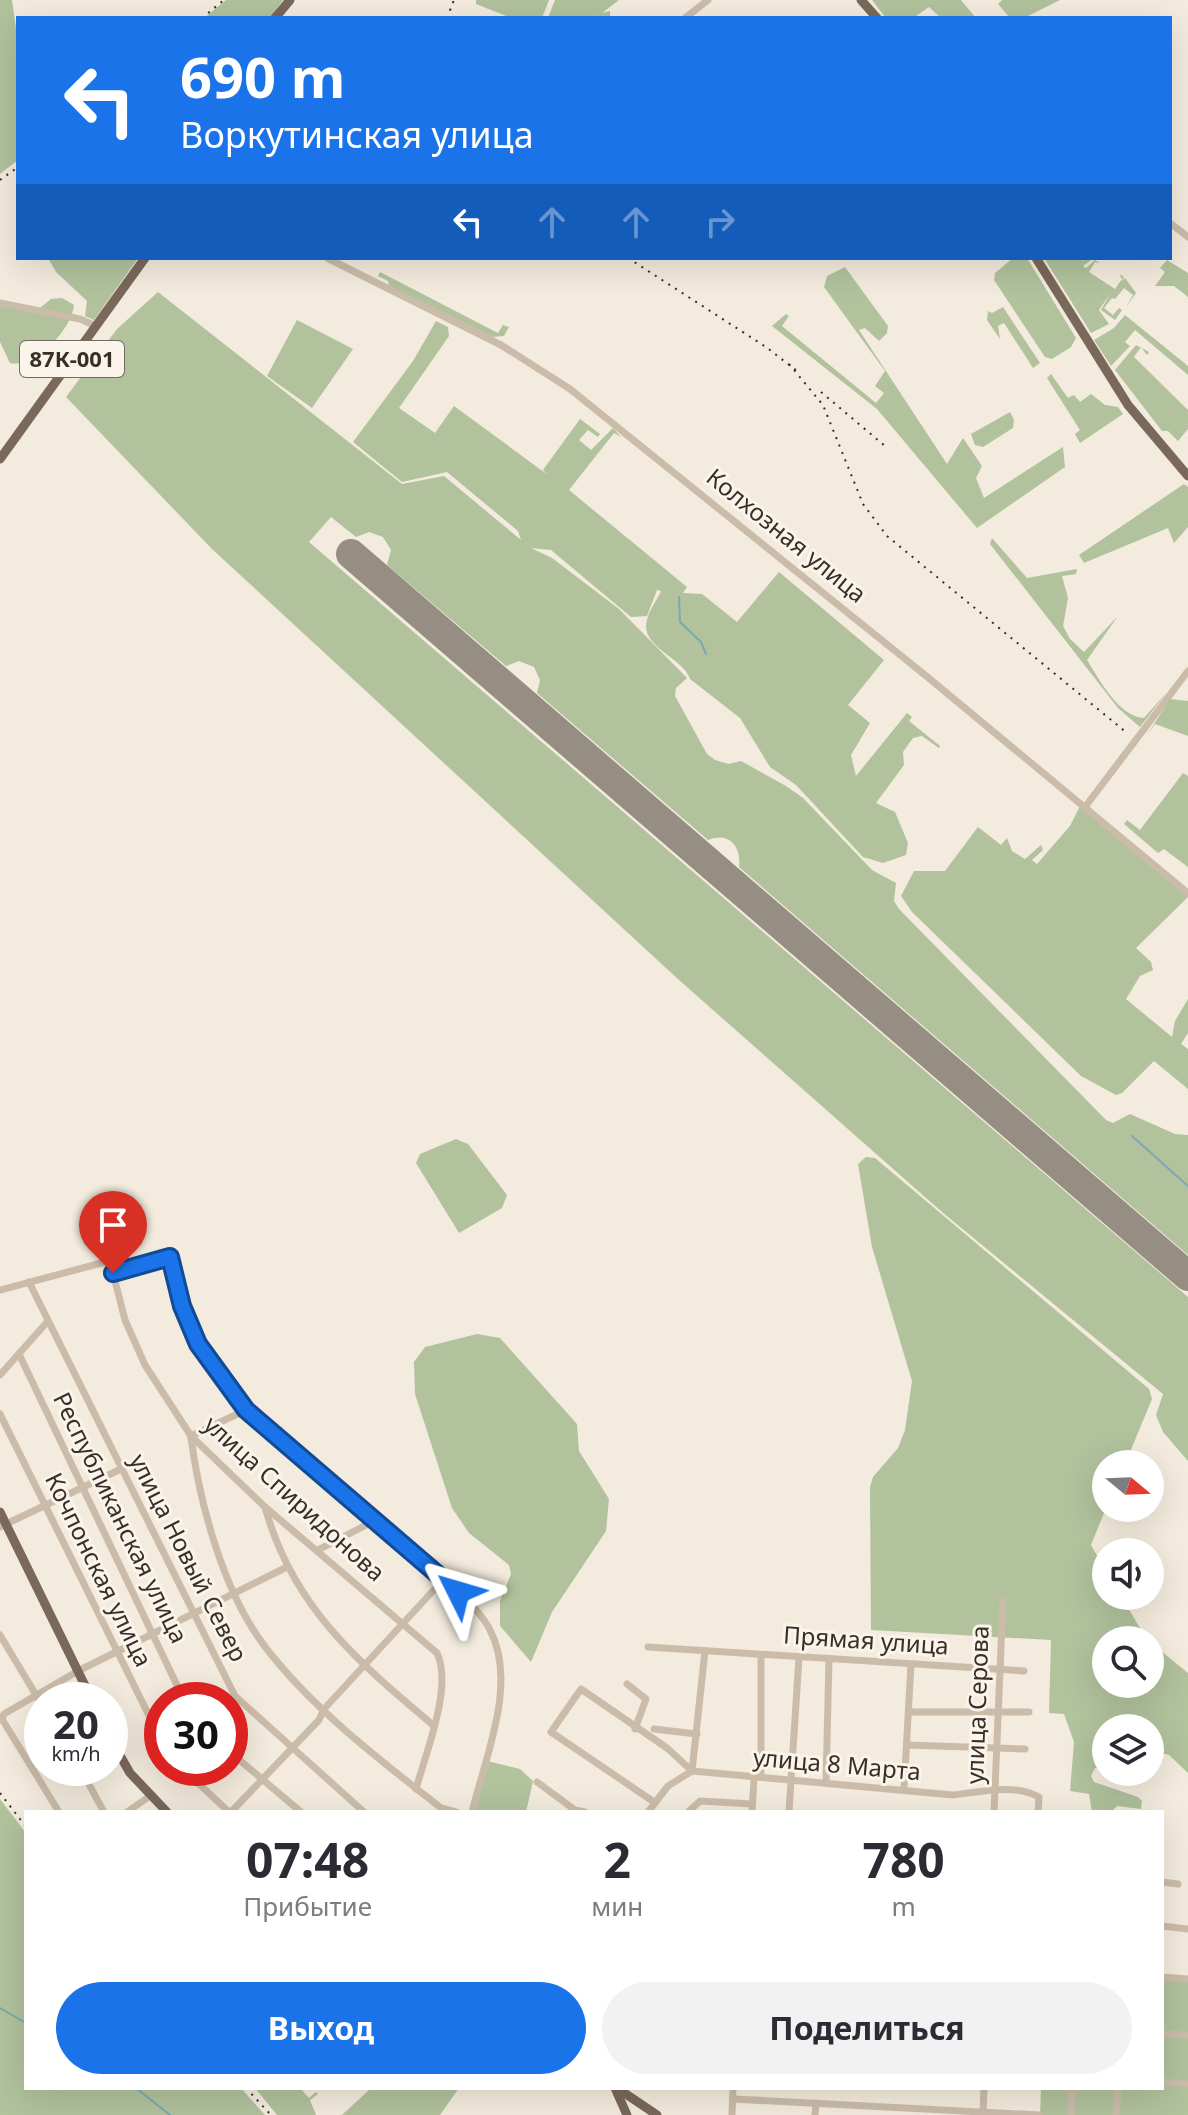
<!DOCTYPE html>
<html lang="ru">
<meta charset="utf-8">
<style>
:root{--surface:#fff;--page:#f2f2f3;--text:#2b2b33;--muted:#7c7c81;--accent:#1a73e8}
body{margin:0;font-family:"Noto Sans",sans-serif;background:var(--page);color:var(--text);height:100vh;display:flex;flex-direction:column;font-size:30px;white-space:nowrap}
*{box-sizing:border-box;margin:0}
p{font-size:26px;color:var(--muted)}
.icon{flex:none;width:44px;height:44px;fill:none;stroke:currentColor;stroke-width:2;stroke-linecap:round;stroke-linejoin:round}
.map{position:relative;flex:1;overflow:hidden}
.panel{position:absolute;left:24px;top:1810px;width:1140px;height:280px;display:flex;flex-direction:column;background:var(--surface);border-radius:0px;box-shadow:0 8px 32px #0002}
.panel>*{flex:none}
.hud{position:absolute;left:16px;top:16px;width:1156px;height:244px;border-radius:0px;box-shadow:0 8px 32px #0002;background:#1a73e8;color:#fff;overflow:hidden}
.needle{width:52px;rotate:109deg}
.buttons{position:absolute;left:1092px;top:1450px;display:grid;gap:16px}
.buttons a{display:grid;place-items:center;width:72px;height:72px;border-radius:50%;background:var(--surface);box-shadow:0 8px 32px #0002;font-size:40px}
.speed{position:absolute;left:24px;top:1682px;display:flex;gap:16px;font-size:40px;font-weight:700;text-align:center}
.speed>*{display:grid;place-content:center;width:104px;height:104px;border-radius:50%;background:var(--surface);box-shadow:0 8px 32px #0002;line-height:1}
.speed small{font-size:20px;font-weight:400}
.speed .limit{border:12px solid #d22;background:#fff;color:#111}
.pin{position:absolute;display:grid;place-items:center;width:68px;height:68px;color:#fff;margin:-82px -34px;border-radius:50% 50% 50% 0;rotate:-45deg;box-shadow:0 0 8px #0007}
.pin .icon{rotate:45deg}
.me{position:absolute;width:88px;margin:-44px;rotate:310deg;stroke-linejoin:round;filter:drop-shadow(0 0 6px #0008)}
.turn{display:flex;align-items:center;gap:28px;height:168px;padding:0 32px;font-size:36px}
.turn .icon{width:104px;height:104px;stroke-width:2.5}
.turn b{display:block;font-size:56px;line-height:68px}
.lanes{display:flex;align-items:center;height:76px;padding:0 32px;background:#0003;justify-content:center;gap:40px;direction:ltr}
.lanes .off{opacity:.35}
.eta{display:flex;justify-content:space-evenly;align-items:center;height:136px;text-align:center}
.eta b{font-size:48px;font-weight:700;line-height:56px}
.action{display:flex;gap:16px;margin-top:auto;padding:16px 32px}
.action a{flex:1;height:92px;border-radius:48px;background:var(--accent);color:#fff;font-size:32px;font-weight:700;line-height:92px;text-align:center}
.action a+a{background:var(--page);color:var(--text)}
.map>svg:first-child{display:block}
</style>
<div class="map">
<svg width="1188" height="2115" viewBox="0 0 1188 2115">
<rect width="100%" height="100%" fill="#f3ebdd"/>
<g fill="#b1c29d">
<polygon points="0,0 12,0 18,43 18,160 0,174"/>
<polygon points="226,0 283,0 270,18 204,18"/>
<polygon points="476,0 549,0 542,18 511,18 476,4"/>
<polygon points="555,0 619,0 602,13 610,11 610,18 598,18 599,15 596,18 548,18"/>
<polygon points="872,0 961,0 976,18 941,18 929,7 913,18 886,18"/>
<polygon points="1002,0 1060,0 1024,18 1010,18 998,4"/>
<polygon points="48,258 138,258 94,320 85,316 87,301 56,272"/>
<polygon points="1013,258 1027,258 1076,338 1071,347 1052,359 1045,357 994,280 995,273"/>
<polygon points="1044,258 1094,258 1083,266 1086,268 1095,260 1100,263 1095,262 1089,272 1115,289 1122,279 1119,274 1124,277 1121,282 1125,278 1136,293 1126,307 1133,295 1124,288 1115,299 1112,298 1104,308 1113,315 1119,308 1122,310 1115,320 1101,310 1110,294 1099,310 1109,324 1091,333"/>
<polygon points="1167,260 1188,273 1188,297 1174,286 1155,286 1165,272 1160,268"/>
<polygon points="845,267 888,326 887,333 879,341 865,328 859,330 947,464 963,438 982,466 976,478 984,498 1063,447 1065,467 977,528 877,409 772,326 786,314 789,316 782,326 876,403 884,393 875,386 885,371 824,287 827,276"/>
<polygon points="380,272 498,333 503,325 509,327 504,336 493,337 389,286 388,281 378,276"/>
<path d="M 158,292 L 402,484 L 444,476 L 521,540 L 518,531 L 447,472 L 402,482 L 353,442 L 413,361 L 436,321 L 448,327 L 449,336 L 399,408 L 435,433 L 454,406 L 548,475 L 543,470 L 580,419 L 600,434 L 598,437 L 588,430 L 579,440 L 591,450 L 613,428 L 621,437 L 614,433 L 569,490 L 687,587 L 683,593 L 702,594 L 737,622 L 779,572 L 884,660 L 848,705 L 870,723 L 851,755 L 856,776 L 907,713 L 912,717 L 909,721 L 940,746 L 939,748 L 922,736 L 913,738 L 903,752 L 904,765 L 876,803 L 895,812 L 908,843 L 906,855 L 883,863 L 863,857 L 796,785 L 770,767 L 740,718 L 690,679 C 684,658 639,647 647,620 C 649,610 657,600 661,591 L 657,590 L 647,616 L 631,617 L 551,550 L 531,548 L 552,558 L 619,609 L 687,678 L 676,688 L 675,696 L 707,754 L 715,760 L 729,764 L 741,761 L 786,786 L 803,798 L 872,870 L 896,883 L 894,901 L 899,909 L 1106,1120 L 1113,1123 L 1130,1114 L 1175,1134 L 1188,1135 L 1188,1255 L 739,867 C 742,847 729,831 708,840 L 537,693 L 540,680 L 534,667 L 519,661 L 506,666 L 387,565 L 391,550 L 383,537 L 369,532 L 356,537 L 331,517 L 309,542 L 1188,1297 L 1188,1461 L 1163,1432 L 1156,1415 L 1163,1394 L 942,1212 L 679,980 L 212,549 L 66,397 L 117,329 Z"/>
<path d="M 62,298 L 74,305 C 72,329 35,369 10,363 L 0,342 L 0,306 L 35,312 L 51,299 Z"/>
<polygon points="1003,307 1040,363 1033,368 1004,323 998,326 1000,339 987,320 988,311 992,313"/>
<polygon points="1125,315 1188,366 1188,375 1135,330 1125,342 1130,346 1111,366 1094,340 1114,328"/>
<polygon points="297,320 353,349 312,408 267,376"/>
<polygon points="1136,345 1149,352 1147,355 1141,347 1134,357 1188,410 1188,429 1178,441 1168,431 1162,431 1115,370"/>
<polygon points="1051,374 1068,398 1074,395 1080,402 1091,394 1105,405 1118,407 1123,414 1080,443 1075,434 1080,430 1047,378"/>
<polygon points="1010,412 1014,420 1013,428 983,447 975,445 971,434"/>
<polygon points="1184,484 1188,487 1188,527 1174,543 1168,528 1084,563 1079,555"/>
<path d="M 992,538 L 1027,578 L 1077,569 L 1076,574 L 1062,576 L 1068,598 L 1063,626 L 1070,639 L 1084,652 L 1118,616 L 1087,660 C 1099,679 1119,717 1144,718 L 1167,692 L 1140,727 L 1118,708 L 990,544 Z"/>
<polygon points="1170,699 1188,701 1188,736 1155,724 1147,735"/>
<polygon points="1183,773 1188,776 1188,867 1164,849 1158,853 1124,824 1127,820 1140,830"/>
<polygon points="1080,806 1188,897 1136,948 1151,962 1153,970 1140,976 1126,999 1172,1037 1175,1021 1188,999 1188,1033 1181,1044 1188,1049 1188,1089 1154,1061 1122,1093 1116,1095 1081,1076 912,912 901,896 914,871 945,871 978,827 1001,845 1007,838 1012,851 1025,859 1041,845 1043,850 1032,860 1037,864 1070,826"/>
<polygon points="456,1139 468,1144 507,1195 502,1208 459,1233 416,1163 420,1154"/>
<polygon points="866,1157 875,1158 1149,1389 1152,1399 1125,1464 1106,1464 1106,1508 1091,1545 1106,1571 1106,1596 1121,1596 1147,1640 1106,1640 1106,1684 1150,1684 1150,1642 1188,1673 1188,1773 1169,1755 1161,1753 1150,1764 1150,1728 1106,1728 1106,1766 1095,1768 1091,1776 1094,1782 1138,1797 1142,1801 1141,1809 1117,1806 1111,1812 1092,1812 1089,1794 1070,1791 1074,1742 1064,1714 1049,1713 1051,1640 871,1630 870,1487 873,1477 898,1448 905,1430 912,1381 872,1247 858,1164"/>
<polygon points="477,1334 500,1338 577,1424 579,1451 609,1499 606,1531 552,1612 531,1662 500,1626 500,1601 511,1574 509,1565 469,1533 452,1508 415,1394 414,1362 425,1347"/>
<polygon points="487,1761 520,1769 533,1781 526,1812 475,1812"/>
<polygon points="0,1799 26,1833 26,2088 241,2088 265,2115 0,2115"/>
<polygon points="1162,1978 1188,1980 1188,2115 1119,2115 1121,2088 1162,2088"/>
<polygon points="255,2088 300,2088 309,2098 316,2092 318,2094 310,2100 316,2115 277,2115"/>
<polygon points="371,2088 459,2088 440,2115 342,2115"/>
<polygon points="1041,2088 1115,2088 1113,2115 1040,2115"/>
</g>
<g fill="none" stroke-linecap="round" stroke-linejoin="round">
<g stroke="#7ca8b0" stroke-width="2">
<polyline points="679,597 680,622 701,642 706,654"/>
<polyline points="1132,1136 1188,1186"/>
<polyline points="0,2008 26,2023"/>
<polyline points="136,2088 170,2115"/>
</g>
<polyline stroke="#968d83" stroke-width="30" points="351,554 1188,1276"/>
<g stroke="#cbbca9" stroke-width="7">
<polyline points="685,18 708,0"/>
<polyline points="1170,223 1188,237"/>
<polyline points="327,258 501,345 570,389 925,675 1188,893"/>
<polyline points="0,303 80,319 96,326"/>
<polyline points="1085,807 1188,671"/>
<path d="M 113,1273 L 125,1320 L 145,1365 L 191,1436 L 265,1507 L 437,1653 C 453,1687 426,1752 416,1789"/>
<polyline points="29,1282 235,1696 364,1812"/>
<path d="M 0,1290 L 109,1261 L 113,1273 L 170,1257 L 182,1306 L 198,1344 L 246,1410 L 472,1605 C 478,1613 486,1621 490,1630 C 518,1683 485,1758 472,1812"/>
<polyline points="19,1354 184,1700"/>
<polyline points="0,1375 48,1321"/>
<polyline points="0,1414 162,1742"/>
<polyline points="191,1436 246,1410"/>
<path d="M 191,1438 C 200,1505 224,1594 266,1648 C 314,1710 380,1760 441,1808 L 456,1812"/>
<path d="M 265,1507 C 292,1606 357,1661 433,1725"/>
<polyline points="0,1527 121,1469"/>
<polyline points="318,1550 374,1521"/>
<polyline points="0,1635 42,1705"/>
<polyline points="648,1647 1024,1671"/>
<polyline points="761,1655 761,1776"/>
<polyline points="627,1684 646,1699 635,1729"/>
<polyline points="909,1712 1029,1712"/>
<polyline points="654,1729 697,1734"/>
<polyline points="907,1745 1025,1749"/>
<polyline points="230,1752 301,1812"/>
<polyline points="80,1768 104,1812"/>
<polyline points="182,1768 229,1812"/>
<polyline points="692,1771 705,1651"/>
<polyline points="537,1782 575,1810 585,1812"/>
<polyline points="826,1782 829,1659"/>
<polyline points="904,1789 911,1664"/>
<polyline points="654,1802 551,1732 581,1689 667,1748 692,1771"/>
<polyline points="59,1812 2,1719 4,1714 78,1671 287,1567"/>
<polyline points="127,1812 150,1796"/>
<polyline points="231,1812 319,1720 324,1709 443,1580"/>
<path d="M 648,1812 L 668,1786 L 692,1771 L 953,1795 C 980,1792 1014,1783 1039,1797 L 1038,1812"/>
<polyline points="688,1812 700,1801 752,1804"/>
<polyline points="752,1812 754,1779"/>
<polyline points="789,1812 799,1657"/>
<polyline points="994,1812 1003,1600"/>
<polyline points="1162,1882 1178,1884"/>
<polyline points="1162,1926 1188,1929"/>
<polyline points="1162,1977 1188,1979"/>
<polyline points="1162,2034 1188,2035"/>
<polyline points="1162,2082 1188,2084"/>
<polyline points="733,2099 1039,2115"/>
<polyline points="983,2114 984,2088"/>
<polyline points="732,2115 733,2088"/>
<polyline points="815,2115 816,2103"/>
<polyline points="1071,2115 1072,2088"/>
<polyline points="1116,2115 1118,2088"/>
</g>
<g stroke="#7a685a" stroke-width="9">
<polyline points="861,0 877,18"/>
<polyline points="275,18 290,0"/>
<polyline points="1036,258 1128,405 1188,476"/>
<polyline points="0,459 145,258"/>
<polyline points="0,1512 92,1700"/>
<polyline points="110,1738 130,1773 167,1812"/>
<polyline points="615,2088 627,2115"/>
<polyline points="617,2088 657,2115"/>
</g>
<g stroke="#382f29" stroke-width="2" stroke-dasharray="2 6" stroke-linecap="butt">
<polyline points="202,18 224,0"/>
<polyline points="447,18 454,0"/>
<polyline points="0,180 18,167"/>
<polyline points="628,258 766,347 797,371"/>
<polyline points="789,364 823,405 863,504 887,536 1127,733"/>
<polyline points="821,392 885,446"/>
<polyline points="0,1793 26,1827"/>
<polyline points="246,2088 271,2115"/>
</g>
</g>
<g fill="none" stroke-linecap="round" stroke-linejoin="round">
<g stroke="#114b97" stroke-width="20">
<polyline id="route" points="113,1273 170,1257 182,1306 198,1344 246,1410 458,1592"/>
</g>
<use href="#route" stroke="#1a73e8" stroke-width="14"/>
</g>
<g text-anchor="middle" stroke-width="6" stroke-linejoin="round" paint-order="stroke">
<rect fill="#faf4ea" stroke="#726a63" stroke-width="2" x="20" y="341" width="104" height="36" rx="6"/>
<g font-size="22" font-weight="bold" fill="#382f29">
<text x="72" y="367">87К-001</text>
</g>
<g font-size="24" fill="#382f29" stroke="#faf4ea">
<text transform="translate(786 536) rotate(39)" y="8">Колхозная улица</text>
<text transform="translate(294 1499) rotate(42)" y="8">улица Спиридонова</text>
<text transform="translate(120 1518) rotate(64)" y="8">Республиканская улица</text>
<text transform="translate(188 1558) rotate(63)" y="8">улица Новый Север</text>
<text transform="translate(98 1570) rotate(64)" y="8">Кочпонская улица</text>
<text transform="translate(866 1641) rotate(4)" y="8">Прямая улица</text>
<text transform="translate(978 1705) rotate(-88)" y="8">улица Серова</text>
<text transform="translate(837 1765) rotate(5)" y="8">улица 8 Марта</text>
</g>
</g>
</svg>
<div class="buttons">
<a><svg class="needle" viewBox="-14 -14 28 28"><path d="M0-13l5 13h-10z" fill="#e53935"/><path d="M0 13l5-13h-10z" fill="#7c7c81"/></svg></a>
<a><svg class="icon" aria-label="sound" viewBox="0 0 24 24"><path d="M4 9h4l5-4v14l-5-4H4zM17 9q2 3 0 6"/></svg></a>
<a><svg class="icon" aria-label="search" viewBox="0 0 24 24"><circle cx="10" cy="10" r="6"/><path d="M15 15l6 6"/></svg></a>
<a><svg class="icon" aria-label="layers" viewBox="0 0 24 24"><path d="M12 4l9 5-9 5-9-5zM3 14l9 5 9-5"/></svg></a>
</div>
<div class="speed"><div>20<small>km/h</small></div><div class="limit">30</div></div>
<div class="pin" style="left:113px;top:1273px;background:#d93025"><svg class="icon" aria-label="arrive" viewBox="0 0 24 24"><path d="M6 21V4h12l-3 4 3 4H6"/></svg></div>
<svg class="me" style="left:458px;top:1592px" viewBox="-20 -20 40 40"><path d="M0-17L14 15 0 8-14 15z" fill="#1a73e8" stroke="#fff" stroke-width="4"/></svg>
<div class="hud">
<div class="turn"><svg class="icon" aria-label="left" viewBox="0 0 24 24"><path d="M17 20v-9H6M10 6l-5 5 5 5"/></svg><div><b>690 m</b>Воркутинская улица</div></div>
<div class="lanes"><svg class="icon" aria-label="left" viewBox="0 0 24 24"><path d="M17 20v-9H6M10 6l-5 5 5 5"/></svg><svg class="icon off" aria-label="ahead" viewBox="0 0 24 24"><path d="M12 20V5M6 11l6-6 6 6"/></svg><svg class="icon off" aria-label="ahead" viewBox="0 0 24 24"><path d="M12 20V5M6 11l6-6 6 6"/></svg><svg class="icon off" aria-label="right" viewBox="0 0 24 24"><path d="M7 20v-9h11M14 6l5 5-5 5"/></svg></div>
</div>
<section class="panel">
<div class="eta">
<div><b>07:48</b><p>Прибытие</p></div>
<div><b>2</b><p>мин</p></div>
<div><b>780</b><p>m</p></div>
</div>
<div class="action"><a>Выход</a><a>Поделиться</a></div>
</section>
</div>
